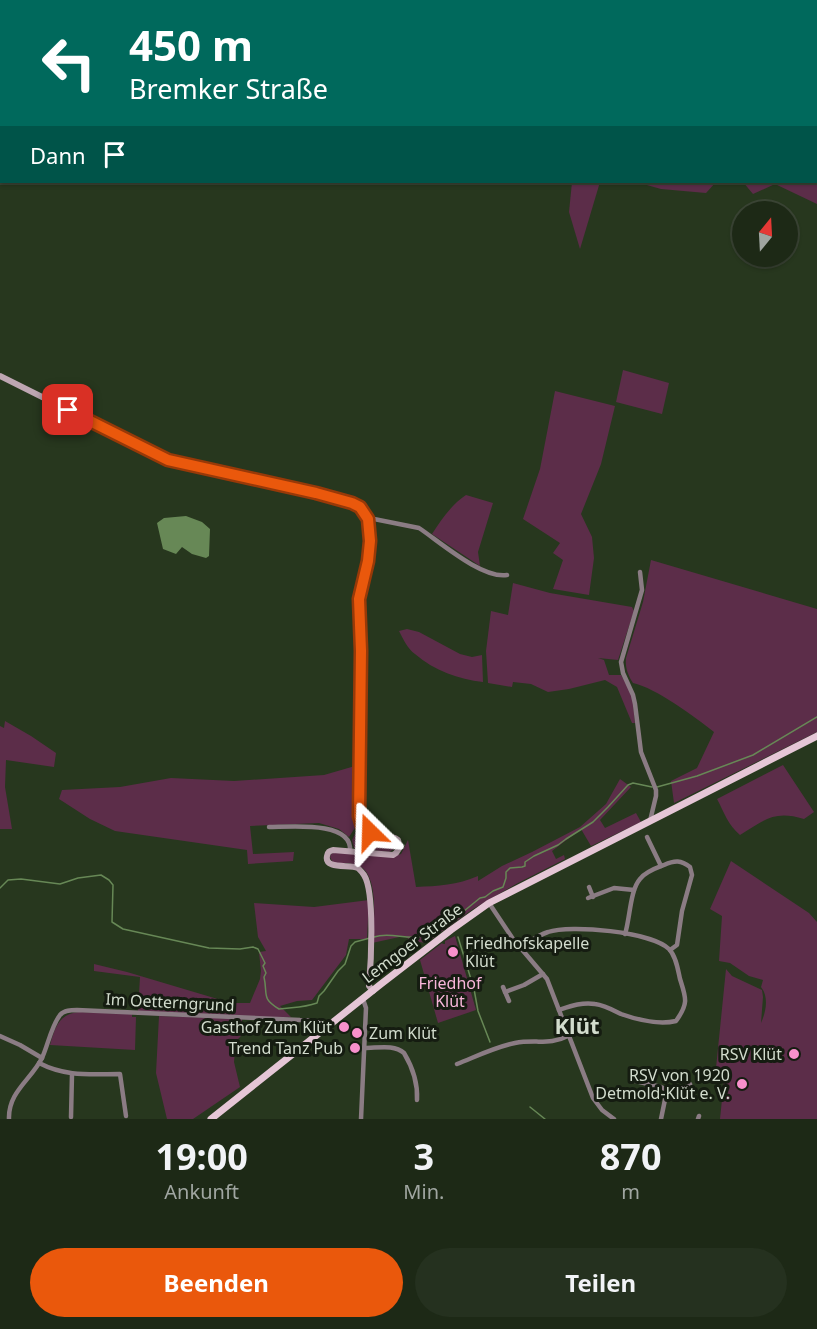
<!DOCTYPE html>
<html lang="de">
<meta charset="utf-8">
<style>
:root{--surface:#1d2916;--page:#25311f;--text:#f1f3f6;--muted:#a0a6a1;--line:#3b4535;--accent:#ea580c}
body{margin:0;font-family:"Noto Sans",sans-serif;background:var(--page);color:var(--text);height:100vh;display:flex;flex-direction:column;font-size:22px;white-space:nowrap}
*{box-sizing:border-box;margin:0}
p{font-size:20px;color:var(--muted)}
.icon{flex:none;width:33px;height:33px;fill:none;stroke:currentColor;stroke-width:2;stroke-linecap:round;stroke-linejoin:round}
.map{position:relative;height:1119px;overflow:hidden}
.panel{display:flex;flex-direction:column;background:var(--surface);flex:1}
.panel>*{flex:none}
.top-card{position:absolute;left:0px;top:0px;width:818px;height:183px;box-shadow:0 2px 4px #0004,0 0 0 2px var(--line);background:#00695c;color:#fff;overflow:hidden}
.needle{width:39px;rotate:18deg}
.buttons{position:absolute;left:732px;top:201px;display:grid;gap:12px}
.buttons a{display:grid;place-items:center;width:66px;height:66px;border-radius:50%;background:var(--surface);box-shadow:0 2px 4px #0004,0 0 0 2px var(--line);font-size:30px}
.pin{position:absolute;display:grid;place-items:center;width:51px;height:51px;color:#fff;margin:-26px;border-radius:12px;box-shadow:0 3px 9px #0006}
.me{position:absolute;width:66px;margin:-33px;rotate:338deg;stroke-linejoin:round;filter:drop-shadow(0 0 4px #0008)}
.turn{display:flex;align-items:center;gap:21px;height:126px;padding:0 30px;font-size:27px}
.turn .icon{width:78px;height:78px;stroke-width:2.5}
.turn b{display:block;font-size:42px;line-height:51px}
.then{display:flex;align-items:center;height:57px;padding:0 30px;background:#0003;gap:12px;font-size:22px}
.eta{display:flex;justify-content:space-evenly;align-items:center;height:102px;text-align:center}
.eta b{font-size:36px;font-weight:700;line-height:42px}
.primary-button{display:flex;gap:12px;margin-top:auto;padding:12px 30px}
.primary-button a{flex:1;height:69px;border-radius:36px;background:var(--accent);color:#fff;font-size:24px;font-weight:700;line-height:69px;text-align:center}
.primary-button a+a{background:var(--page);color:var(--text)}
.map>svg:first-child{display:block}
</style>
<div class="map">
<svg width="817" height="1119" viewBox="0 0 817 1119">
<rect width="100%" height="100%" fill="#27371e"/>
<g fill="#5c2d49">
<polygon points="753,0 817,0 817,204 775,184 753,194 743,182 816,182 816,2 752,1"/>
<polygon points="572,182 600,182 580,249 569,212"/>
<polygon points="636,182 716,182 706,193 661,189"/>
<polygon points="623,370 669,383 662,414 616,402"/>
<polygon points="555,391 615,406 601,464 581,514 592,537 594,558 589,595 553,589 563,560 553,553 560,543 523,519 540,469"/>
<path d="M 466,495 L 493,503 L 478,552 L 480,566 L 432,534 C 441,520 452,504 466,495 Z"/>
<path d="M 651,560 L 817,609 L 817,732 L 674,803 L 671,781 L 697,768 L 714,732 C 695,717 656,688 633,683 C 628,675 625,668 626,658 L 643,602 Z"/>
<polygon points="513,583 550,593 632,607 634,611 618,660 598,658 604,660 609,675 621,675 632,692 635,723 632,723 617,687 605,680 569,689 548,692 531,684 513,682 512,687 488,683 486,651 491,611 508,615"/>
<path d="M 407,629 L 419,632 L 460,654 L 472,657 L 482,655 L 483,682 C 458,679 435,671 415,654 C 408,649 403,639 399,631 Z"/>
<polygon points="5,721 31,736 56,753 54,767 6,760 5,787 12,829 0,829 0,726 4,728"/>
<path d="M 783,765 L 814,812 L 804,819 C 774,810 764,820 740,835 C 728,825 724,812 717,799 Z"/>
<polygon points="355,766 358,823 349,837 339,829 319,823 250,826 253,854 294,852 293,861 248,864 247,850 115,831 90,819 59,799 62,790 120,787 171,778 234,781 324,775"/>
<path d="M 620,779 L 631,787 L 600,820 L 605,828 L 636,813 L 641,822 L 591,846 L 581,829 L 552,851 L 556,859 L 564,855 L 565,859 L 516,884 L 473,909 L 426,943 L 412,941 L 404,936 L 372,943 C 374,925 379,878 361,867 C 354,862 341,863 333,863 L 330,857 L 331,854 L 336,852 L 390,857 L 401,854 L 408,840 L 416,887 C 438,886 457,885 478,876 L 478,881 L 502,866 L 532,852 L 580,827 L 606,804 Z"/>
<polygon points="359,826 367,834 395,841 397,845 396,848 389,852 354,848 352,840"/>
<path d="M 731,861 L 809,913 L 817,922 L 817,1119 L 720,1119 L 725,1070 L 716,1068 L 726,969 L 732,976 L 762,990 L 763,997 L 761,1023 C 766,1012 769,997 761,987 L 763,980 L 749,976 L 730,963 L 719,961 L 722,916 L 710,909 Z"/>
<polygon points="369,900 367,939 349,939 346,955 312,1000 297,1001 280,1006 291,1017 254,1017 138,1011 140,977 94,971 94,964 127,972 231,1003 250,1003 260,979 261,971 259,952 266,951 258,937 254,903 314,907"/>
<polygon points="455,936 476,1010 438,1023 420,960 442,943 443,944 445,944 445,941"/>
<path d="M 79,1012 L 132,1014 L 132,1017 L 136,1017 L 135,1050 L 50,1045 C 55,1027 59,1014 79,1012 Z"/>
<polygon points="159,1016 242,1019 241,1036 236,1041 234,1062 240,1087 193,1119 167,1119 156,1073"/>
</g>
<polygon fill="#678856" points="186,516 202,522 210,529 209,556 206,558 192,554 182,547 176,554 163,549 157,523 164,518"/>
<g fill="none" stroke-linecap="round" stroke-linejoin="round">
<g stroke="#678856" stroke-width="1.5">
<polyline points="657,787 697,776 753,755 817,717"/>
<path d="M 0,888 L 8,880 L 21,879 L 60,884 L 78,878 L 101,875 L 109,880 L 113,885 L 112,922 L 123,929 L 209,948 L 240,949 L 253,947 L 258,949 L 265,963 L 263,966 L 266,973 L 264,977 C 268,995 261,998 279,1009 C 293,1007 303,1008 317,1003 L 319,996 L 324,991 L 338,971 L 345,964 L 351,946 L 355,942 L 370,938"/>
<path d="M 374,937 C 389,932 404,939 418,937 C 432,936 440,922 453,920 L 480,898 L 485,897 L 493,891 L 503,887 L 506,878 L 506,872 L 510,868 L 522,867 L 525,866 L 525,862 L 534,856 L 558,845 L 566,839 L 593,822 L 608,807 L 628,785 L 633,783 L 652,787"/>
<polyline points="458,937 474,989 478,1011 490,1042"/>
<polyline points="530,1107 545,1119"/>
</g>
<g stroke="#8b7c84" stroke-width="4.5">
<path d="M 368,519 L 374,519 L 419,528 C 440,542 482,579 507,575"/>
<polyline points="640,572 642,590 621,662 623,673 633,695 635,704 641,752 656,790 656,796 650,821"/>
<path d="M 269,827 C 288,827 353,820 350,851"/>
<polyline points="647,837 661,866"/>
<polyline points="589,887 593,897"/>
<polyline points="588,898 614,888 634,890"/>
<polyline points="489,903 513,939 547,979 593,1098 602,1110 614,1119"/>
<path d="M 625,934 C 630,919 630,890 640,879 C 645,872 656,868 664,865 C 675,860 681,860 690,867 L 692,875 L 682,911 L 677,945 L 670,950"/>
<path d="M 520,948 C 529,942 538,935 548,932 C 570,924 652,932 669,949 C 676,956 678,970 680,979 C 686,998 689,1003 676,1021 C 659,1025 638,1020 621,1014 C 613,1010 604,1005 595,1004 C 582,1002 571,1006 559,1010"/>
<polyline points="503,987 509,1001"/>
<polyline points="505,992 524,985 543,974"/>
<polyline points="0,1036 20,1045 42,1058"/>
<path d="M 364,1048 C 378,1048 394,1044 404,1053 C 413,1068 418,1082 417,1100"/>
<path d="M 39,1063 C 66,1077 90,1074 120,1074 L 126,1116"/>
<path d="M 457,1064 C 475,1057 495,1047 515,1043 C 536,1039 549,1046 570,1035"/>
<polyline points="631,1080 661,1087 667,1090"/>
<polyline points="71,1117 72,1074"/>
<path d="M 9,1119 C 8,1092 31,1080 42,1058 C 48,1045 51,1027 60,1015 C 64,1010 71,1010 77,1010 L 300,1020 C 310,1020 320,1020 326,1027"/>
<polyline points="361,1119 366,1008 364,1002 362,999"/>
<polyline points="661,1119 667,1090 683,1088 690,1084"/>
<polyline points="698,1119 699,1116"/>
</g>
<path stroke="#bea6b2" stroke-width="6" d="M 0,376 L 168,460 L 317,493 L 352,503 L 360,507 L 368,519 L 370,541 L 368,561 L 359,599 L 361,651 L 359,816 C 362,837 380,833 395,838 L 398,840 L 400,847 L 396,853 L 393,855 L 333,850 C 330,851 328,851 327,856 C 324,870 350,864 358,868 C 360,870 362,872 364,875 C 375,892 371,963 369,986 L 373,991"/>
<polyline stroke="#e5c6d6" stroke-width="7" points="211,1119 381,984 451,930 489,903 817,736"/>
</g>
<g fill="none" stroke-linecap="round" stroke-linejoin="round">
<g stroke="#983908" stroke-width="15">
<polyline id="route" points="68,410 168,460 316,493 352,503 360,507 368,519 370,541 368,561 359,599 361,651 359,816 362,826 370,832"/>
</g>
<use href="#route" stroke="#ea580c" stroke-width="10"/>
</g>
<g fill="#f890cc" stroke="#151c11" stroke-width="2">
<circle cx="453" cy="952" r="6"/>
<circle cx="344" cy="1027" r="6"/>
<circle cx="357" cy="1033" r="6"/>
<circle cx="355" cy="1048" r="6"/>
<circle cx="794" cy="1054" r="6"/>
<circle cx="742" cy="1084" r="6"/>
</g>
<g text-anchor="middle" stroke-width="6" stroke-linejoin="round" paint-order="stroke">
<g font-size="16" fill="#d2dccd" stroke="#151c11">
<text transform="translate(412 943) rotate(-37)" y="6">Lemgoer Straße</text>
<text transform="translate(170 1002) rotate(3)" y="6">Im Oetterngrund</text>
</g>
<g font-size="16" fill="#d2dccd" stroke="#151c11" text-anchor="end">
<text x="465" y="949" text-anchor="start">Friedhofskapelle<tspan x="465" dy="18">Klüt</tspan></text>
<text x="332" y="1033">Gasthof Zum Klüt</text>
<text x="369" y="1039" text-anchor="start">Zum Klüt</text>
<text x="343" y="1054">Trend Tanz Pub</text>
<text x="782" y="1060">RSV Klüt</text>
<text x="730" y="1081">RSV von 1920<tspan x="730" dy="18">Detmold-Klüt e. V.</tspan></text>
</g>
<g font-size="16" fill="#f8b6da" stroke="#151c11">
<text x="450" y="989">Friedhof<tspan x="450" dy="18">Klüt</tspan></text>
</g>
<g font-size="22" font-weight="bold" fill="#d2dccd" stroke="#151c11">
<text x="577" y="1034">Klüt</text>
</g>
</g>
</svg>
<div class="buttons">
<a><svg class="needle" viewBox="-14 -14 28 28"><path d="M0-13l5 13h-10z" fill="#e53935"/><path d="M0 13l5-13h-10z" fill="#a0a6a1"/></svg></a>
</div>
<div class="pin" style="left:68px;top:410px;background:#d93025"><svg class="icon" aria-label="arrive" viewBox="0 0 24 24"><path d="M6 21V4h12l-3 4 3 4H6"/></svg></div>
<svg class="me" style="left:370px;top:832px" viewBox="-20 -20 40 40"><path d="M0-17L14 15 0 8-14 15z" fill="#ea580c" stroke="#fff" stroke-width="4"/></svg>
<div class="top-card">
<div class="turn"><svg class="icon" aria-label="left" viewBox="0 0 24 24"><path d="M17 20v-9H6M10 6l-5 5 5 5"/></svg><div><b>450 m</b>Bremker Straße</div></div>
<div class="then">Dann<svg class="icon" aria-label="arrive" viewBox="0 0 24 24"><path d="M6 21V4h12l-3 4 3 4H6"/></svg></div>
</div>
</div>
<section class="panel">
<div class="eta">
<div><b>19:00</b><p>Ankunft</p></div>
<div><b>3</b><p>Min.</p></div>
<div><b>870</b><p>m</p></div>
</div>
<div class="primary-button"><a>Beenden</a><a>Teilen</a></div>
</section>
